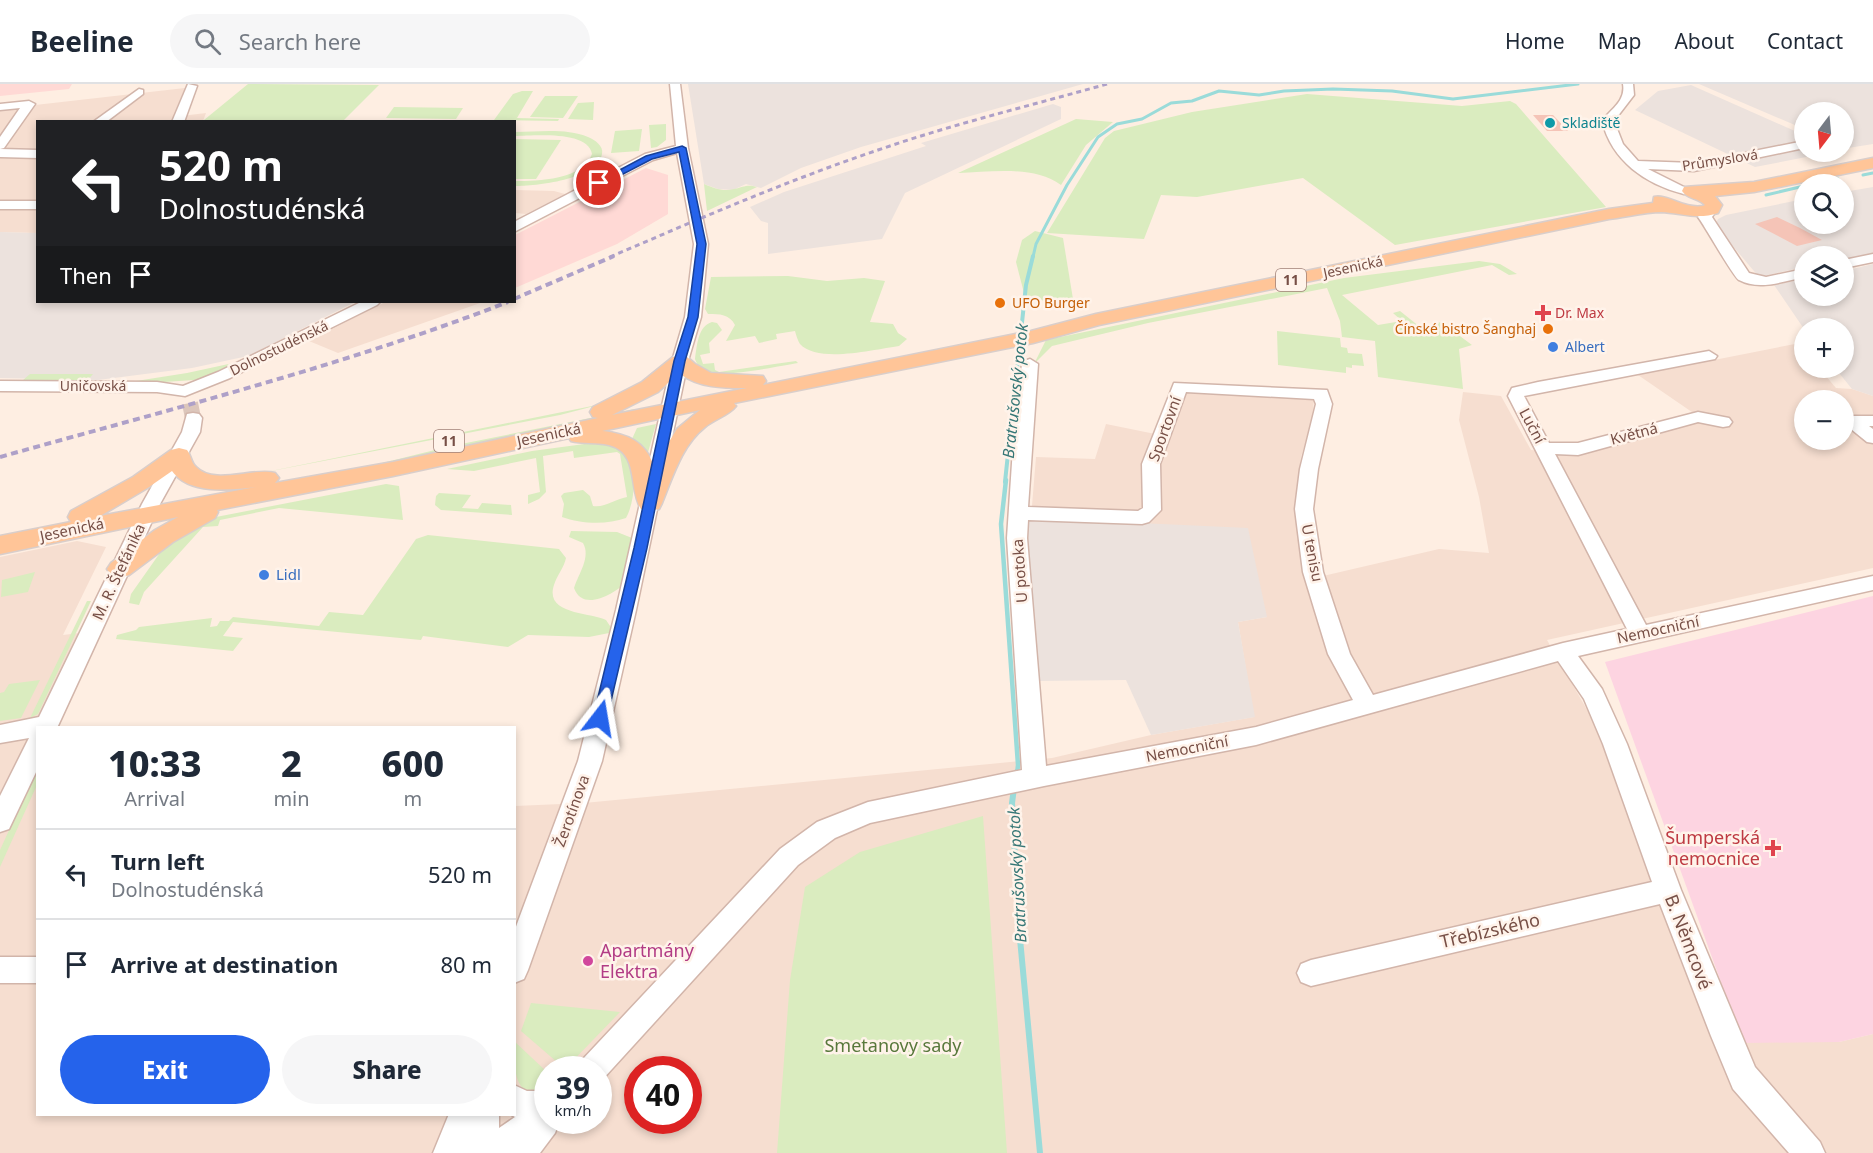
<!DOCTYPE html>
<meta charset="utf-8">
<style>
:root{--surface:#fff;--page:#f6f6f7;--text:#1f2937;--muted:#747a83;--line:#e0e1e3;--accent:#2563eb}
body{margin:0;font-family:"Noto Sans",sans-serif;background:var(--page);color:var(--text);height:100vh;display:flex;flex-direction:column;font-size:22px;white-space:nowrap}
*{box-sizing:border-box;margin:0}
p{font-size:20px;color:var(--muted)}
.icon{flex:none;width:33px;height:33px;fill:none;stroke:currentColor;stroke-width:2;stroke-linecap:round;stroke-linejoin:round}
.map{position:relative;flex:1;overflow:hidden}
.drawer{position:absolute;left:36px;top:642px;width:480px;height:390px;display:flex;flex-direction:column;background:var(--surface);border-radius:0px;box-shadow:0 3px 9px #0003}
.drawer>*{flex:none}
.top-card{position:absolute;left:36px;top:36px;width:480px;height:183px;border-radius:0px;box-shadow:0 3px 9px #0003;background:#202124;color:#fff;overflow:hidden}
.needle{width:39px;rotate:196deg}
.controls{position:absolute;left:1794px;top:18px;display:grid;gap:12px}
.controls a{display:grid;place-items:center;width:60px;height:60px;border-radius:50%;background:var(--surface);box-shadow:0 3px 9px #0003;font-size:30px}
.speed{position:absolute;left:534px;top:972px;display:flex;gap:12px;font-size:30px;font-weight:700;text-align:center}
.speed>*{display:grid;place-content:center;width:78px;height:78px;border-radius:50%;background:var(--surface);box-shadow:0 3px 9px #0003;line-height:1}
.speed small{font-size:15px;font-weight:400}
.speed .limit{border:9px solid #d22;background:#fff;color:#111}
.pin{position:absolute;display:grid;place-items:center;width:51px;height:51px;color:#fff;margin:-26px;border:3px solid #fff;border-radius:50%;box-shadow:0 2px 6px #0007}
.me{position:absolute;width:66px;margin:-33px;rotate:14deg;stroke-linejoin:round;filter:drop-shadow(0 0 4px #0008)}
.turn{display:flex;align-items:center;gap:21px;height:126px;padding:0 24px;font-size:27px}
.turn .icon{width:78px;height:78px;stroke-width:2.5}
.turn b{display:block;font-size:42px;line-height:51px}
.then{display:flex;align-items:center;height:57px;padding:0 24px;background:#0003;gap:12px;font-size:22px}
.eta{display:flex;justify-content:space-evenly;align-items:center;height:102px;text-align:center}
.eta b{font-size:36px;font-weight:800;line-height:42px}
.action{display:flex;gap:12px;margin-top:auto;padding:12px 24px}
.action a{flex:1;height:69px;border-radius:36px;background:var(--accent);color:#fff;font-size:24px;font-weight:800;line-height:69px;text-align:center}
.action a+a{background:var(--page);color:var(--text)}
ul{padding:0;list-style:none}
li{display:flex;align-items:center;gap:18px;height:90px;padding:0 24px;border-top:2px solid var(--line)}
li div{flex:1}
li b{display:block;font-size:22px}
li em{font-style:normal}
header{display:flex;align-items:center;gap:36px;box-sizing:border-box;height:84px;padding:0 30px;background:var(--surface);border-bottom:2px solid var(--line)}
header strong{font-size:28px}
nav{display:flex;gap:33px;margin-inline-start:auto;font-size:21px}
.search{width:420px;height:54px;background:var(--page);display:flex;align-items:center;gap:15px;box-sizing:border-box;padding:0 21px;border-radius:33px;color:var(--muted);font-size:22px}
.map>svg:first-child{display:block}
</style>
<header>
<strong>Beeline</strong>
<div class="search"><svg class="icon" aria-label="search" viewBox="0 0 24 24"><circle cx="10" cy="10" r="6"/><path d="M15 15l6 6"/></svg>Search here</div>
<nav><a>Home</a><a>Map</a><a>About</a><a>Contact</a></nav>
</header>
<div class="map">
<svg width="1873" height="1069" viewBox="0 0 1873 1069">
<rect width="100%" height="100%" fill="#feeee2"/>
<g fill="#f6ded0" fill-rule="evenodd">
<polygon points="185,4 173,33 206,29 203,37 291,37 38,38 37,149 0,148 0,25"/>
<polygon points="515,106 554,107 565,110 526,130 515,129"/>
<polygon points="385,218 483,218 338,269 309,257"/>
<path d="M 1800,259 L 1804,265 L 1804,284 L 1819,284 L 1836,304 L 1852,305 L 1873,312 L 1873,484 L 1547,556 L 1598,645 L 1660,820 L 1713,958 L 1839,958 L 1873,950 L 1873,1069 L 0,1069 L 0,473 L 77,457 L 106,463 L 63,551 L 87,548 L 38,644 L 38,1030 L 514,1030 L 515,722 L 584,719 L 1052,674 L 1151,651 L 1254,633 L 1238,538 L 1267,533 L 1105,439 L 1031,434 L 1036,373 L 1095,375 L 1106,340 L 1165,352 L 1187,308 L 1314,316 L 1312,336 L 1301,373 L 1296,417 L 1297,447 L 1305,493 L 1323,492 L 1439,465 L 1489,469 L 1479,413 L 1459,336 L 1463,308 L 1501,312 L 1531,366 L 1576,370 L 1705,337 L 1638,291 ZM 1804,316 L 1844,316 L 1844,356 L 1804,356 ZM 548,986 L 598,986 L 598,1036 L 548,1036 ZM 638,986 L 688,986 L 688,1036 L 638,1036 Z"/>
</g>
<g fill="#ffd9d5">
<polygon points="0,0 72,0 69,5 0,12"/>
<polygon points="646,84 668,91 668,130 617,160 515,204 515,151"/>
</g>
<g fill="#ece2dd">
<polygon points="688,0 1083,0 861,63 801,84 761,104 746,100 733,106 718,105 704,100"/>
<polygon points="1699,0 1873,0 1873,60 1848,64 1844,62 1844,28 1804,28 1804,45"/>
<polygon points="1691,1 1804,51 1804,68 1832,68 1755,83 1635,26 1658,7"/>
<polygon points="1053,20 1061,23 1061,35 905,109 882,155 768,170 768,139 761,137 750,123 784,108 926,62 921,59"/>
<polygon points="1873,103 1873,169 1844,175 1844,172 1804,172 1804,183 1759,193 1715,141 1718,135 1726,131 1804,115 1804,140 1844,140 1844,108"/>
<polygon points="0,148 37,149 38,218 355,218 248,272 192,284 98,296 0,294"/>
<polygon points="1873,180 1873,312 1852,305 1835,284 1844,284 1844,244 1804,245 1774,201 1804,195 1804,212 1844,212 1844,187"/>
<polygon points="1031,434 1248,444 1267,533 1238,538 1255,633 1151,651 1126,596 1036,597 1025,442"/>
</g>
<polygon fill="#fdd4e1" points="1873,512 1873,950 1839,958 1743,959 1605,578"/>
<g fill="#daecbf">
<polygon points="248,0 379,1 343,37 204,36"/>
<polygon points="522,7 533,7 517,34 559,35 558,37 494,36 513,10"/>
<polygon points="1307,10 1462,22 1510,17 1516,20 1606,123 1395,161 1303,94 1197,113 1161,111 1144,155 1047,149 1105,54 1114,47 1192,28"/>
<polygon points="545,12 578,12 563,34 530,33"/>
<polygon points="594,18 593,36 568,35 578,19"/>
<polygon points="394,23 463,24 456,35 386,34"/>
<path d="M 1076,35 L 1113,38 L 1086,61 L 1061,101 C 1033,81 991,88 958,89 Z"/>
<polygon points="666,40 666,56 657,63 651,64 649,41"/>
<polygon points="642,45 639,67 611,69 615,47"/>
<path d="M 515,48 C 538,48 566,44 588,53 C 595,56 604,62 602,70 C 597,96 535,102 515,102 L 515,97 C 538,97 583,96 592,70 C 588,46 533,52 515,52 Z"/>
<polygon points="515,55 561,56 536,95 515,95"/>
<path d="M 704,100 C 714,104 723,108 734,105 C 744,103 747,100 757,103 L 707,127 Z"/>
<polygon points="1035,147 1063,154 1073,215 1045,217 1025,213 1016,178 1022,156"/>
<polygon points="1479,177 1500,180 1517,190 1509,191 1492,181 1342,211 1378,241 1402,237 1393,229 1400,227 1420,243 1441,238 1472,261 1459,265 1463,305 1378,293 1375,257 1342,253 1340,237 1327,204 1148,239 1052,262 1034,280 1046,256 1344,194"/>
<path d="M 788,192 L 827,197 L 864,194 L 885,197 L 870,238 L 893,240 L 898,249 L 907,255 L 899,262 C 876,265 818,280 800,260 C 798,257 796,251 795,247 L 776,250 L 777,255 L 759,259 L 755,252 L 726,257 L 735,241 C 729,230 720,230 708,230 L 705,225 L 711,193 Z"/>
<path d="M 712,238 L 717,239 L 722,246 L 709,259 L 710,269 L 700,271 L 703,280 L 714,279 L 715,286 L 719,288 L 796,277 L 798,279 C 779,282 724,294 708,288 C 701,286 697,281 695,275 C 697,261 698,242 712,238 Z"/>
<polygon points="1277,247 1340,254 1341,263 1347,264 1348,269 1362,270 1364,282 1352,281 1352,284 1346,283 1346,289 1278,281"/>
<polygon points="247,276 216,291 194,296 134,300 136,297 187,289"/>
<polygon points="30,290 93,290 87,297 22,297"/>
<polygon points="625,314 560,331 256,390 592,322"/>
<polygon points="635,325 634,328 465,362 367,387 370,382 451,362"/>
<polygon points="656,340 647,372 632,355 637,344"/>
<path d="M 592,359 C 602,360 615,361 623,368 C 639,381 635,418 626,434 C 607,441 581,440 562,433 L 564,420 L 561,412 L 564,409 L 583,406 L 590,412 L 593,422 C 605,424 615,415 627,413 L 620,370 L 617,368 L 574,374 L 573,367 L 543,372 L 546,408 L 539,415 L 528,420 L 528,411 L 540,408 L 536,374 L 474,387 L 447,385 L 532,367 Z"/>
<polygon points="386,400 399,402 403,436 279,424 220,436 218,442 203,443 144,508 139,521 129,519 131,510 162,466 172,456 216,433"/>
<polygon points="439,409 471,411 462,424 478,425 482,419 511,421 512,431 441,426 435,421 436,412"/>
<path d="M 571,447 L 617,448 L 632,454 L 627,498 C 615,509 583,529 574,504 C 579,489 591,473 583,459 L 569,453 Z"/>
<path d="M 428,451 L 559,465 L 566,474 C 564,484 557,491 554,501 C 544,531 591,528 606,536 L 614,548 L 589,553 L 528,551 L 508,563 L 423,552 L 421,556 L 233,538 L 223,552 L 243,554 L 233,567 L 116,555 L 117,551 L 136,546 L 139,543 L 212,534 L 210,543 L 217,542 L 220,537 L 229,537 L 233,533 L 319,542 L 329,528 L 363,531 L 416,455 Z"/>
<polygon points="35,488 28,508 1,513 2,496"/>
<polygon points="87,517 91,517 38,630 30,634"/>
<polygon points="40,596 21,634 0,637 0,609 4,608 9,600"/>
<polygon points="37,685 37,701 0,783 0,766"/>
<polygon points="983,732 1007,1069 777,1069 790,896 805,803 860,768"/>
<polygon points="531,919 620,928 565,985 521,947"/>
<path d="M 514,957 L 547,988 L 547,1005 C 511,1019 515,980 514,957 Z"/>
</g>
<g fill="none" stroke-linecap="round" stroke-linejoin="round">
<g stroke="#9adbd9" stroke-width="3">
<polyline points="1863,91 1873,89"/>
<polyline points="1813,100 1838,95"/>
<polyline points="1766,111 1804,102"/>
<polyline points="1033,173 1036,160 1067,101 1098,53 1117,40 1142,35 1171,19 1192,17 1219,7 1259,11 1284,7 1333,5 1392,7 1453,15 1578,0"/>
</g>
<polyline stroke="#9adbd9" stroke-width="4" points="1005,398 1026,201 1033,172"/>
<polyline stroke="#9adbd9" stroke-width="4.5" points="1006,396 1001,440 1018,681 1017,690"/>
<g stroke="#9adbd9" stroke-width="6">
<polyline points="1016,693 1017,688"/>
<polyline points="1014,704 1012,719 1019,844 1040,1069"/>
</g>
</g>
<g fill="#f5c4b7">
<polygon points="1533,31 1553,31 1568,47 1547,47"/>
<polygon points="1777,133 1800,144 1822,156 1797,162 1755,140"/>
</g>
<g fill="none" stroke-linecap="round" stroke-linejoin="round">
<polyline stroke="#dcc6bb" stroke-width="16" stroke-dasharray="16 8" stroke-linecap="butt" points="190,319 193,334"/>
<g stroke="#d2b5aa" stroke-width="3">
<g id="minor">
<polygon points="188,0 197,2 184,38 172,38"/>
<polygon points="670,0 680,0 688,64 708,160 701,233 688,277 636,526 602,677 528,886 524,895 514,899 514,848 578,677 616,526 672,277 685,233 694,160 677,69 653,76 514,148 514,138 645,70 676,62"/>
<path d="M 1623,0 L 1633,0 L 1634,11 L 1614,37 L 1623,60 L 1638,77 L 1694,79 L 1804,57 L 1804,64 L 1694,87 L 1648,85 L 1690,106 L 1684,110 C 1645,100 1612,77 1602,37 C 1611,25 1626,17 1623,0 Z"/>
<polygon points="139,5 143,6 143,10 106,38 93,38"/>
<polygon points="29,17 35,20 4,64 0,65 0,53 20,24 0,26 0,20"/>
<polygon points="0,65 38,66 38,74 0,73"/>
<rect x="0" y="117" width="38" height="8"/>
<path d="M 1709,123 L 1716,127 L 1712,133 L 1749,189 L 1766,193 L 1804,185 L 1804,193 C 1785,197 1759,207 1739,196 C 1734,194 1705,142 1698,133 L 1704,124 Z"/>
<polygon points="1873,170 1873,178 1844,184 1844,176"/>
<polygon points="361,218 380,218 377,221 230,294 185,312 157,308 0,307 0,297 157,298 183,302 218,288"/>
<path d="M 1709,267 L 1717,272 L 1715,275 L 1524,312 L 1549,359 L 1578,359 L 1698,328 L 1729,334 L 1732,338 L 1729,342 L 1723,343 L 1698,338 L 1578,371 L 1555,370 L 1646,541 L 1873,492 L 1873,506 L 1578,572 L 1602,605 L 1627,660 L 1681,806 L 1755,983 L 1820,1058 L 1825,1069 L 1789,1069 L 1733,1005 L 1711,952 L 1660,820 L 1311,902 L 1301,898 L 1297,889 L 1301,880 L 1311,876 L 1652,798 L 1603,660 L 1584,615 L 1558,577 L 1256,661 L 1044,702 L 870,739 L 835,754 L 798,781 L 602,996 L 598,998 L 598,986 L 577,986 L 582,976 L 780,765 L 817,738 L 868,718 L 1022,686 L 1007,454 L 1015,334 L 1022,280 L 1024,277 L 1030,275 L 1038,280 L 1028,423 L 1138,427 L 1143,424 L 1142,380 L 1174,299 L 1327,306 L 1332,320 L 1318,385 L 1313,425 L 1323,488 L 1350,570 L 1373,611 L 1563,559 L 1627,545 L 1508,312 L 1512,304 L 1538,298 ZM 1186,308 L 1314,315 L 1316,320 L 1300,385 L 1295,425 L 1303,488 L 1328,570 L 1353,616 L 1256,643 L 1046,682 L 1027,454 L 1028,436 L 1142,440 L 1149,438 L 1161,426 L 1160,380 Z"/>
<polygon points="193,329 199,330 202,334 200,348 160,420 57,644 38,644 38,684 9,745 0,748 0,712 29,654 0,659 0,641 39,633 142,420 182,348 187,330"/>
<polygon points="1852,332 1873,332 1873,342 1869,342 1873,345 1873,359 1867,358 1846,341 1844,337 1846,333"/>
<rect x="0" y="873" width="38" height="26"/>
<polygon points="514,1001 527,1007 548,1007 548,1036 560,1036 555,1049 540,1069 433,1069 449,1030 499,1030 499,1044 515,1033 510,1030 514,1030"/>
</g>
</g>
<g stroke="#d9cecb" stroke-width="3">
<path id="major" d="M 1873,74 L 1873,84 L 1754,108 L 1715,112 L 1722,121 L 1718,129 C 1697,136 1682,129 1661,128 C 1645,128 1626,133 1609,135 L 1099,241 L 1033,259 L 734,319 L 736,322 C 729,331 715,335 705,343 C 682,361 673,392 662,419 L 659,425 L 650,427 L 641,425 C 628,404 640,369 609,361 C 596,358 583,360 571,357 L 569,354 L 393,392 L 217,426 L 218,428 L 215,434 L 173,458 L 129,491 L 120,494 L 111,491 L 107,485 L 111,479 L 155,446 L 178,433 L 0,470 L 0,452 L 71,438 L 68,433 L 71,427 L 133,393 L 171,366 L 179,364 L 187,366 C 191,371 191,379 196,383 C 215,402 252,383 275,389 L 279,394 L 275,399 L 393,378 L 598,334 L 593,333 L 590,328 L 593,323 L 642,298 L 673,273 L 680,271 L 687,273 L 695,280 L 711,289 L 763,292 L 766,297 L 763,301 L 1031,247 L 1096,230 L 1609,125 L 1653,119 L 1654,113 C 1668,110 1683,125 1703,122 L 1705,121 C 1699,114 1687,115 1682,107 L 1684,103 L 1754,98 ZM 679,289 C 699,304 723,304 747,304 L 612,331 L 658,308 ZM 700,326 L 677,345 L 654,382 C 645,357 627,350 602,347 ZM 172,387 C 190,411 230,406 256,403 L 100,432 L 149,403 Z"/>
</g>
<use href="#minor" fill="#fff" fill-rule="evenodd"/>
<use href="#major" fill="#ffc598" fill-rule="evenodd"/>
<path stroke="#aea0c8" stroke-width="3" stroke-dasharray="5 4" stroke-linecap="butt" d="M 610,173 C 701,134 791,95 884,64 C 957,39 1033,21 1107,0"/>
<g stroke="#aea0c8" stroke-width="4" stroke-dasharray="7 4.5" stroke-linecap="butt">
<polyline points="514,215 614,172"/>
<path d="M 0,373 C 171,325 343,282 508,218"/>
</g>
</g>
<polygon fill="#2563eb" stroke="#184099" stroke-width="1.5" points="682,62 686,64 706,160 698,233 685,277 647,464 607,634 605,638 595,638 593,634 634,464 674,277 688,233 697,160 679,68 652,75 602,101 595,99 646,72"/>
<circle fill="#0f9aa8" stroke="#fff3ea" stroke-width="2" cx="1550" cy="39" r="6"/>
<g fill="#e8710a" stroke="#fff3ea" stroke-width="2">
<circle cx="1000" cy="219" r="6"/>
<circle cx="1548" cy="245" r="6"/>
</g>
<g fill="#e0444e" stroke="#fff3ea" stroke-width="2">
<path d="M1540 220h6v6h6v6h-6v6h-6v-6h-6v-6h6z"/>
<path d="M1770 755h6v6h6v6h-6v6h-6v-6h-6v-6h6z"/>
</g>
<g fill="#3f7fe0" stroke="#fff3ea" stroke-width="2">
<circle cx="1553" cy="263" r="6"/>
<circle cx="264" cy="491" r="6"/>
</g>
<circle fill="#d1479c" stroke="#fff3ea" stroke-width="2" cx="588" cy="877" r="6"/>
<g text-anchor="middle" stroke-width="5" stroke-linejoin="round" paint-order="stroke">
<g font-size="14" fill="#0d838f" stroke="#fff3ea" text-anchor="start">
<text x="1562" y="44">Skladiště</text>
</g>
<g font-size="14" fill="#774f46" stroke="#fff3ea">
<text transform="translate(1720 76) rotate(-9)" y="5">Průmyslová</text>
<text transform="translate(1353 183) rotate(-12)" y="5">Jesenická</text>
<text transform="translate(279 264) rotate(-26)" y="5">Dolnostudénská</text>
<text x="93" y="307">Uničovská</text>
</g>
<g fill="#fff3ea" stroke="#a08077" stroke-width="1.5">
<rect x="1276" y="185" width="30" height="22" rx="4.5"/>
<rect x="434" y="346" width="30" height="22" rx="4.5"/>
</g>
<g font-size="14" font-weight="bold" fill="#774f46">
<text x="1291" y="201">11</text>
<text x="449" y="362">11</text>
</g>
<g font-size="14" fill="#c56008" stroke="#fff3ea" text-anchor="start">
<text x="1012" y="224">UFO Burger</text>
<text x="1536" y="250" text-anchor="end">Čínské bistro Šanghaj</text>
</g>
<g font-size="14" fill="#be3a42" stroke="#fff3ea" text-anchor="start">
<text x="1555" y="234">Dr. Max</text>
</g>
<g font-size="14" fill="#366cbe" stroke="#fff3ea" text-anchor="start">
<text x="1565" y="268">Albert</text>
</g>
<g font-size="15" fill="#774f46" stroke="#fff3ea">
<text transform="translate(1532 342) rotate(62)" y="5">Luční</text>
<text transform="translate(1165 345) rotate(-70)" y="5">Sportovní</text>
<text transform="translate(1634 350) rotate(-15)" y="5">Květná</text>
<text transform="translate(549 351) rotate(-12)" y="5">Jesenická</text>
<text transform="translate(72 446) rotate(-12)" y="5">Jesenická</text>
<text transform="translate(1312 469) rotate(79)" y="5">U tenisu</text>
<text transform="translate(1020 487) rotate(-94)" y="5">U potoka</text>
<text transform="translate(119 488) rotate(-65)" y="5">M. R. Štefánika</text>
<text transform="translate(1658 546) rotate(-12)" y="5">Nemocniční</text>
<text transform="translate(1187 665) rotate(-11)" y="5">Nemocniční</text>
<text transform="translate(572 727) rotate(-70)" y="5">Žerotínova</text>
</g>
<g font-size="15" fill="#366cbe" stroke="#fff3ea" text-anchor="start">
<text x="276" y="496">Lidl</text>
</g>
<g font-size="16" font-style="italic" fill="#367776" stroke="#fff3ea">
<text transform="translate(1015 307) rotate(-84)" y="6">Bratrušovský potok</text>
<text transform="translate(1017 791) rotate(-93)" y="6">Bratrušovský potok</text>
</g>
<g font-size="18" fill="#be3a42" stroke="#fff3ea" text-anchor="end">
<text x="1760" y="760">Šumperská<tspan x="1760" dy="21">nemocnice</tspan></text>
</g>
<g font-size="18" fill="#774f46" stroke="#fff3ea">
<text transform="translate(1490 847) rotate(-13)" y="6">Třebízského</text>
<text transform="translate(1688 858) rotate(69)" y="6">B. Němcové</text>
</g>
<g font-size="18" fill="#b23c85" stroke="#fff3ea" text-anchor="start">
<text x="600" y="873">Apartmány<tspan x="600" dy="21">Elektra</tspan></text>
</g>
<g font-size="18" fill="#58783b" stroke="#fff3ea">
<text x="893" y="968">Smetanovy sady</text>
</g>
</g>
</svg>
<div class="controls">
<a><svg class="needle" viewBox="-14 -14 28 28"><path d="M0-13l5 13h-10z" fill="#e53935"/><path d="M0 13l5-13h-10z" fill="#747a83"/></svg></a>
<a><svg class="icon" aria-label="search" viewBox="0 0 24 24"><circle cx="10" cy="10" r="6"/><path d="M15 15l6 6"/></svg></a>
<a><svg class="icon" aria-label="layers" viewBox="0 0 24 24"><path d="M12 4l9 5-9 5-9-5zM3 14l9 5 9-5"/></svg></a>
<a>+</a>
<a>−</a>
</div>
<div class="speed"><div>39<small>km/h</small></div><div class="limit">40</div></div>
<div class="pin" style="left:599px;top:99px;background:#d93025"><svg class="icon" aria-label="arrive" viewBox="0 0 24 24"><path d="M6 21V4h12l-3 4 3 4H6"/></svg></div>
<svg class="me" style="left:600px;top:634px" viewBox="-20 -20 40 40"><path d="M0-17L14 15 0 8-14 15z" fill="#2563eb" stroke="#fff" stroke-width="4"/></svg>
<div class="top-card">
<div class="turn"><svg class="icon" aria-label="left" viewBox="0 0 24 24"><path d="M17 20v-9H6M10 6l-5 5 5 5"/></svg><div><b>520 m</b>Dolnostudénská</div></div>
<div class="then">Then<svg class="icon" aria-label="arrive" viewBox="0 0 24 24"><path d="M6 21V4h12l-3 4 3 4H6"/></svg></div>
</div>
<section class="drawer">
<div class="eta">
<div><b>10:33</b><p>Arrival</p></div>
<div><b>2</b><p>min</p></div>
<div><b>600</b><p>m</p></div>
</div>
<ul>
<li><svg class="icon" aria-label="left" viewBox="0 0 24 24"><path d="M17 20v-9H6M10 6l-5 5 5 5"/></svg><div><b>Turn left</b><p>Dolnostudénská</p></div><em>520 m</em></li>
<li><svg class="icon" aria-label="arrive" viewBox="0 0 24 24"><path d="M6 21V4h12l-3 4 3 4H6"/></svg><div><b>Arrive at destination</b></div><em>80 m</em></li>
</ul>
<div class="action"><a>Exit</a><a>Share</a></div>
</section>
</div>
